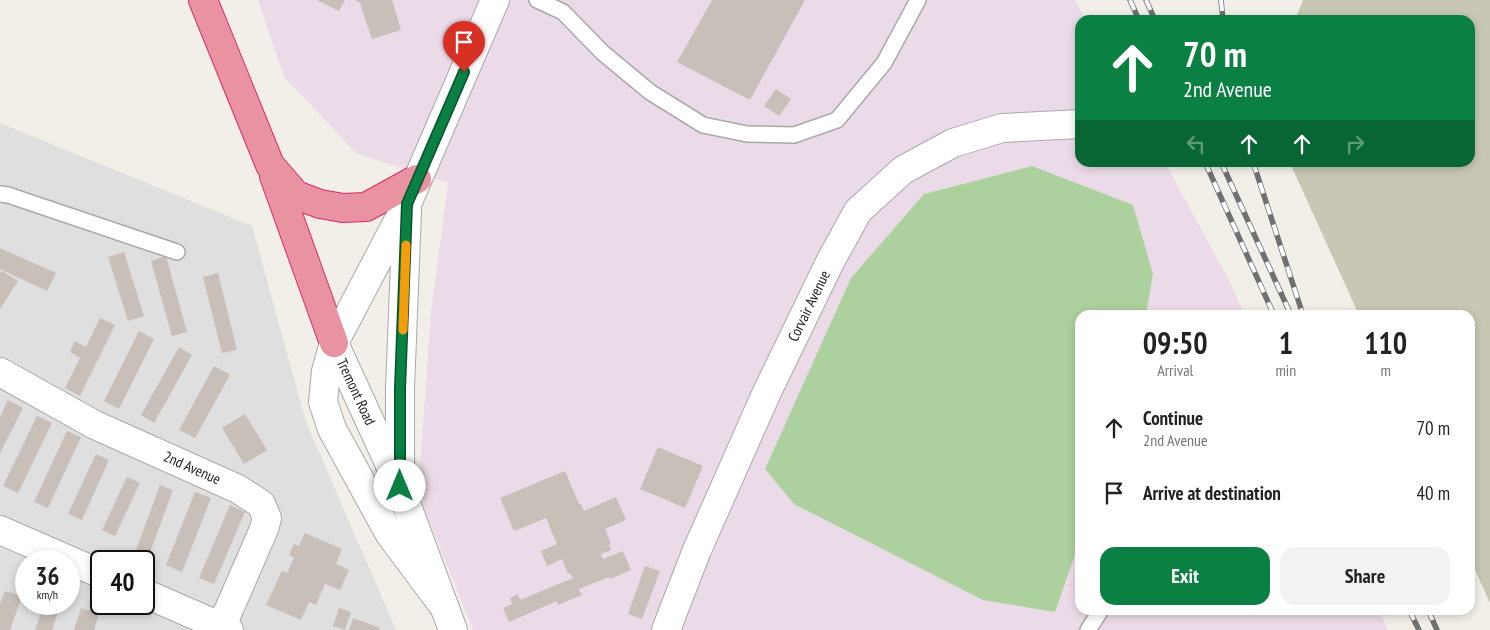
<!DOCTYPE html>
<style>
:root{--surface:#fff;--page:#f2f2f2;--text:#222;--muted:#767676;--accent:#0b8043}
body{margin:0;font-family:"PT Sans Narrow",sans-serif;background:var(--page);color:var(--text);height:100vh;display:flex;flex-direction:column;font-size:19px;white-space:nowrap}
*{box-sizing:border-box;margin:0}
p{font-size:16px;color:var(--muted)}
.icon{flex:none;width:28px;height:28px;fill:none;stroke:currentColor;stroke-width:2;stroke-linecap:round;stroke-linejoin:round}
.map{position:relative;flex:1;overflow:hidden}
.panel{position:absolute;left:1075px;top:310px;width:400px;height:305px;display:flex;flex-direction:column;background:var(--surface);border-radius:15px;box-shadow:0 2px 8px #0003}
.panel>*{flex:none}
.top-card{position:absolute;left:1075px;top:15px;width:400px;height:152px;border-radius:15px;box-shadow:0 2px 8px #0003;background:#0b8043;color:#fff;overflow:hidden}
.speed{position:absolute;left:15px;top:550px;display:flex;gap:10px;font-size:25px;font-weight:700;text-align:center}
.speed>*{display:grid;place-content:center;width:65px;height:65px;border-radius:50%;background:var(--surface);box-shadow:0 2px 8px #0003;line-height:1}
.speed small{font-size:12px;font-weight:400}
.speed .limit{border:2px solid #111;border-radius:8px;background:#fff;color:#111}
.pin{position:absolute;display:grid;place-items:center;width:42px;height:42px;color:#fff;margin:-51px -21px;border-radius:50% 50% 50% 0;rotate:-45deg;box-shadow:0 0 5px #0007}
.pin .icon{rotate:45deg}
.me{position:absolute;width:55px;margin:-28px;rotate:0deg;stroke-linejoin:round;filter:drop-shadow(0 0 4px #0008)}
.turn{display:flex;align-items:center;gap:18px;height:105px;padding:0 25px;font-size:22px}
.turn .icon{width:65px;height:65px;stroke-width:2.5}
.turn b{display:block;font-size:35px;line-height:42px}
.lanes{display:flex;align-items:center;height:48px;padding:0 25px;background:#0003;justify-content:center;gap:25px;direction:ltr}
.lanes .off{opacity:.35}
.eta{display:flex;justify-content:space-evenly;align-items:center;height:85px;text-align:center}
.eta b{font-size:30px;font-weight:700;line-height:35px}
.button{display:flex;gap:10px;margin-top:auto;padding:10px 25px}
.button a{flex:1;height:58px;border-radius:15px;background:var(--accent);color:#fff;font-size:20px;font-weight:700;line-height:58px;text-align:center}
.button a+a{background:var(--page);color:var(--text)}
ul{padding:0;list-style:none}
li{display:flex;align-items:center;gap:15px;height:65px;padding:0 25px}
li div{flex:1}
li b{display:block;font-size:19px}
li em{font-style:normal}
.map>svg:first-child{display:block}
</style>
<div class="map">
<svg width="1490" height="630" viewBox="0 0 1490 630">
<rect width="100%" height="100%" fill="#f2efe9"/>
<path fill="#e0dfdf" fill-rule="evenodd" d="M 0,123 L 252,226 L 306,422 L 396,630 L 0,630 ZM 26,561 L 69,561 L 69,604 L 26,604 ZM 101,561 L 144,561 L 144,604 L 101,604 Z"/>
<polygon fill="#ebdbe8" points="258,0 1075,0 1086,20 1080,20 1080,162 1165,163 1228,278 1245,315 1080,315 1080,610 1379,610 1388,630 473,630 418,493 431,312 448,183 356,153 284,77"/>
<polygon fill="#c7c7b4" points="1303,0 1490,0 1490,603 1470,559 1470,315 1359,315 1290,163 1470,162 1470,20 1295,20"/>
<polygon fill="#add19e" points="1032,166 1133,205 1153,274 1146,315 1080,315 1080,540 1055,612 983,600 794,504 765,469 851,278 924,194"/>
<g fill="#c7bfb8">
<polygon points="317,0 345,0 339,11"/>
<polygon points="355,0 392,0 401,30 372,39 360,3"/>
<polygon points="712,0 805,0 750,100 677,62"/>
<polygon points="776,89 791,99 779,116 764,106"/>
<polygon points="0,248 56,273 47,291 0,269"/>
<polygon points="124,252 144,316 128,321 108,257"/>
<polygon points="166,256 187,332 172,336 151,261"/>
<polygon points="2,271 18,281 0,309 0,273"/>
<polygon points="218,273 237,350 222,353 203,277"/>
<polygon points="100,318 115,325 80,396 65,388 80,358 70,352 75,341 86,347"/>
<polygon points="139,331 154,339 119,409 104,401"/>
<polygon points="179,347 192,355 154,423 141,415"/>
<polygon points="214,366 230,375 195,438 179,430"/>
<polygon points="8,400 23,408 0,453 0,417"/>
<polygon points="245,414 267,450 244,464 222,428"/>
<polygon points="37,416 52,423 18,493 3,486"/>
<polygon points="67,431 81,437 48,508 34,502"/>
<polygon points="658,447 703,466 685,508 640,489"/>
<polygon points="96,454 109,460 82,520 68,514"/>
<polygon points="565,471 579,504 581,504 584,511 616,497 626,520 605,529 611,544 609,544 611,550 601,554 603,559 623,551 631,570 610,579 609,577 579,589 582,595 558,605 557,601 509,622 503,608 512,604 510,598 518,594 520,600 573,578 570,573 568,574 562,559 547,566 541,551 557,544 546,518 514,531 500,498"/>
<polygon points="127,477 140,483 115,536 102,530"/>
<polygon points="160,485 173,490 148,558 135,553"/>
<polygon points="195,492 211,498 182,572 166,565"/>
<polygon points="230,505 245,512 214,584 199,578"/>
<polygon points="305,533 342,549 336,564 349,570 340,590 325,584 316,605 309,602 301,620 266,605 282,571 287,573 294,558 289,555 294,544 299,546"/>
<polygon points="645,566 660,571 642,619 628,614"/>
<polygon points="5,591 22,596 10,630 0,630 0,604"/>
<polygon points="44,604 59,609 52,630 35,630"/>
<polygon points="81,608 99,614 94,630 74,630"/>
<polygon points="339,608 351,612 345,630 333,626"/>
<polygon points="353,618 380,628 379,630 349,630"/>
</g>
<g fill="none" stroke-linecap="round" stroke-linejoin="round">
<g stroke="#a9a9a9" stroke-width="18">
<g id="service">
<polyline points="537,0 563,12 603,53 650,92 703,125 747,134 794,135 837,120 884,63 918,0"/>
<polyline points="0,194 8,195 177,252"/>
<polyline points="1088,630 1101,610"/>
</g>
</g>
<g stroke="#a9a9a9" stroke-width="30">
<g id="minor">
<polyline points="0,372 95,425 238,489 261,504 267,518 264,529 220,630"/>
<polyline points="0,530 101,574"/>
<polyline points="144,593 229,630"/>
<polyline points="666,630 697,550 767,392 830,262 858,211 903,170 953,143 1002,128 1080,124"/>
</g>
</g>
<g stroke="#a9a9a9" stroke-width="30">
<g id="tertiary">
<polyline points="334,343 400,487 453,630"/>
<polyline points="400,478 400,389 407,211"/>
<polyline points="445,608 389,533 332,429 323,402 326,371 334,343 407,204 495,0"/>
</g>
</g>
<g stroke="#dc2a67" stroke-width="30">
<g id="motorway">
<polyline points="203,0 270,165 296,195 320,204 343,208 366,207 417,179"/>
<polyline points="274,176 334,343"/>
</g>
</g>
<use href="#service" stroke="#fff" stroke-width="15"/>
<use href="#minor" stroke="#fff" stroke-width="28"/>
<use href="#tertiary" stroke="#fff" stroke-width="28"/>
<use href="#motorway" stroke="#e892a2" stroke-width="28"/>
<g stroke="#707070" stroke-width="5.5">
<g id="rail">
<polyline points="1130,0 1139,20"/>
<polyline points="1146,0 1155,20"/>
<polyline points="1221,0 1223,20"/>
<polyline points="1205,162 1274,315"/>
<polyline points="1221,162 1291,315"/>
<polyline points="1253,162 1303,315"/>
<polyline points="1409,610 1419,630"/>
<polyline points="1428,610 1437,630"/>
</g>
</g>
<use href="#rail" stroke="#fff" stroke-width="4" stroke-dasharray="11" stroke-linecap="butt"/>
</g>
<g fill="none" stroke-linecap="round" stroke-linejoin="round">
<g stroke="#07532c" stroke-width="12">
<polyline id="route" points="400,486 400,389 407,204 464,72"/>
</g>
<use href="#route" stroke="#0b8043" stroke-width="9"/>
<polyline stroke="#f59e0b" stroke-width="9" points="403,330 406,245"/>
</g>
<g text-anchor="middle" stroke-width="4" stroke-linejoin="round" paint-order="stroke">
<g font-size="15" fill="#222" stroke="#fff">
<text transform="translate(809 306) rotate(-64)" y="5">Corvair Avenue</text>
<text transform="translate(356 392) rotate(65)" y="5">Tremont Road</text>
<text transform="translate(192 468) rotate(24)" y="5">2nd Avenue</text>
</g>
</g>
</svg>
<div class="speed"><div>36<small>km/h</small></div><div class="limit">40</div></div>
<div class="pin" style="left:464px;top:72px;background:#d93025"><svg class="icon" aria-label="arrive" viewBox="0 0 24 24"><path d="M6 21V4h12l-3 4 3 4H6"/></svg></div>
<svg class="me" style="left:400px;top:486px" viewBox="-20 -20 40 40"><circle r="19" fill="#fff"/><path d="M0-13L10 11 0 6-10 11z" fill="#0b8043"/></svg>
<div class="top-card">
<div class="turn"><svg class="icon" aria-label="ahead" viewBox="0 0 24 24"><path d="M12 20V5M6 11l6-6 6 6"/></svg><div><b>70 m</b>2nd Avenue</div></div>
<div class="lanes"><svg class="icon off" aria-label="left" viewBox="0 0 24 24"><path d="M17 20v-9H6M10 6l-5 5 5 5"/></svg><svg class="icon" aria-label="ahead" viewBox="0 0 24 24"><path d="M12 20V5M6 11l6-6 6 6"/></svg><svg class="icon" aria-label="ahead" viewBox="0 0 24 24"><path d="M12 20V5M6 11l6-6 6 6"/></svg><svg class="icon off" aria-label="right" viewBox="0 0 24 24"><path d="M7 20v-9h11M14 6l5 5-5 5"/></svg></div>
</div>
<section class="panel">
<div class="eta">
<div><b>09:50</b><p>Arrival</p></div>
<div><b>1</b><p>min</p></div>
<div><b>110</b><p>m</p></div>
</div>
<ul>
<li><svg class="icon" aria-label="ahead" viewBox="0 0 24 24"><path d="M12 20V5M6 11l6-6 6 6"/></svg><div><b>Continue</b><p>2nd Avenue</p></div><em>70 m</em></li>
<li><svg class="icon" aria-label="arrive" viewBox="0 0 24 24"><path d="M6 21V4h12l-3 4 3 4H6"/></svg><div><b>Arrive at destination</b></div><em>40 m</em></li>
</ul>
<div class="button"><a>Exit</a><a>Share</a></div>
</section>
</div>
